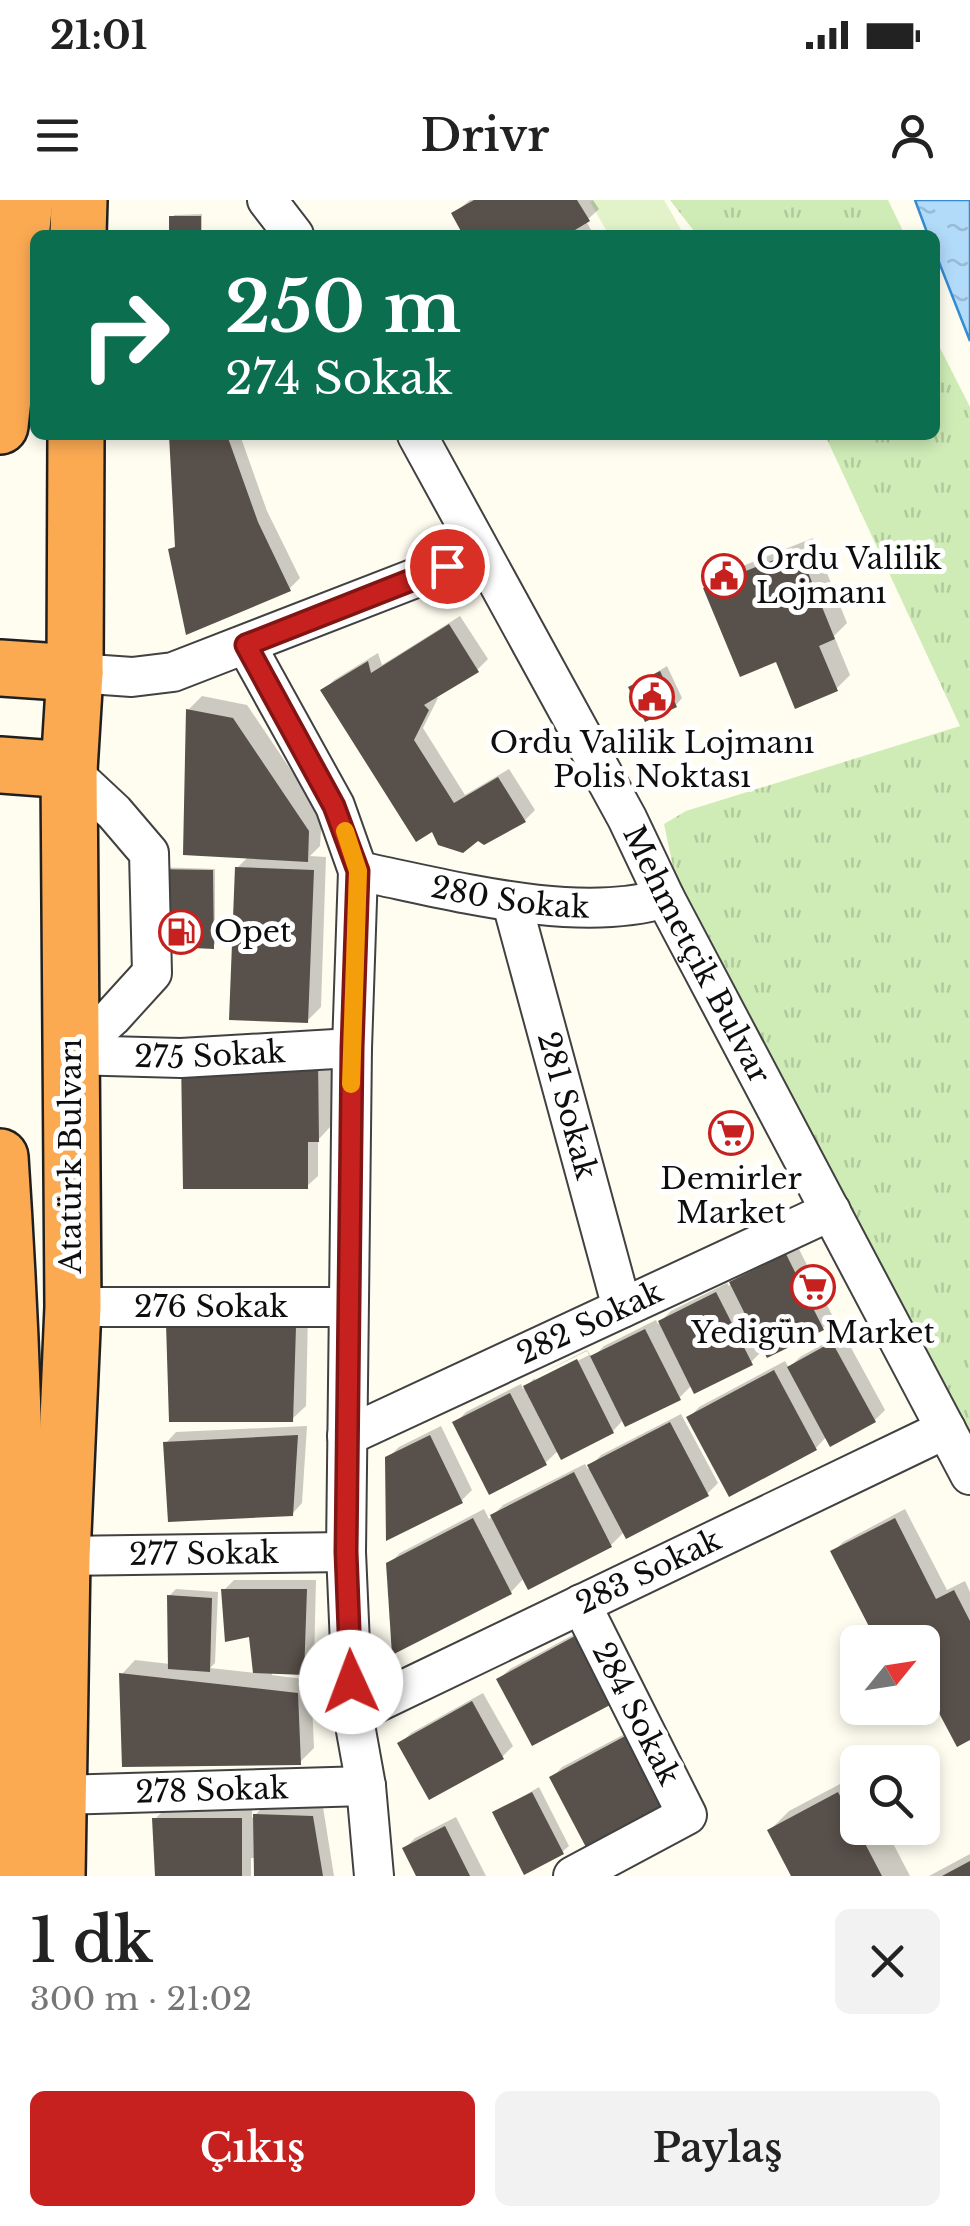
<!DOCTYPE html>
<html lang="tr">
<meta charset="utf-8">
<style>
:root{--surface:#fff;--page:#f2f2f2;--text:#222;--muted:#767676;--accent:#c6211f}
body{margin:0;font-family:"Libre Baskerville",serif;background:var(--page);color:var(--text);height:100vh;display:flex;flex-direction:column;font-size:38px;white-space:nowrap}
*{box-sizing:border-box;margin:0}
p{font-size:32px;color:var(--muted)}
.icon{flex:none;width:55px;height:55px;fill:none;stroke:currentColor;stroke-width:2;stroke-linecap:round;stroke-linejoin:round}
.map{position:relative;height:1676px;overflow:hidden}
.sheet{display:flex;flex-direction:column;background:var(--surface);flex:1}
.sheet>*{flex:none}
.top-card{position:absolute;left:30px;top:30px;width:910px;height:210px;border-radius:15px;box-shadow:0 5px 15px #0003;background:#0b6e4f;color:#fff;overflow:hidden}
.needle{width:65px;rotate:60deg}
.controls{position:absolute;left:840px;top:1425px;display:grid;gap:20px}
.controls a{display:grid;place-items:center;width:100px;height:100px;border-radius:15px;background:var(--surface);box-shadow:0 5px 15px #0003;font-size:50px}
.pin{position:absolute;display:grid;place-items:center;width:85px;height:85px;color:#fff;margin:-42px;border:5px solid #fff;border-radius:50%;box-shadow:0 2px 10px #0007}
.me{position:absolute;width:110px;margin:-55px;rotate:358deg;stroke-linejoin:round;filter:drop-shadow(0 0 8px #0008)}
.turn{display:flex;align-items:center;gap:35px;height:210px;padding:0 30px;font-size:45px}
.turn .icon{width:130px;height:130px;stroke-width:2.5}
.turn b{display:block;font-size:70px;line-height:85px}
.round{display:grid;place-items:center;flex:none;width:105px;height:105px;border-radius:15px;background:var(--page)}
.summary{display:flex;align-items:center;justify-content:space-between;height:170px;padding:0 30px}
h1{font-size:60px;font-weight:600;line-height:75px}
.cta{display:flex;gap:20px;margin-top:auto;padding:20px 30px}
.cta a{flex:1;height:115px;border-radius:15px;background:var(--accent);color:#fff;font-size:40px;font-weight:600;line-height:115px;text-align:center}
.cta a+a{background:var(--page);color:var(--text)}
.status{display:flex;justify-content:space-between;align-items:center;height:70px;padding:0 50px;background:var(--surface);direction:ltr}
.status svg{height:28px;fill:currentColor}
header{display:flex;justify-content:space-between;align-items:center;height:130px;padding:0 30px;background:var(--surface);font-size:45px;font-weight:600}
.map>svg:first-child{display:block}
</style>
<div class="status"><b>21:01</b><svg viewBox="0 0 49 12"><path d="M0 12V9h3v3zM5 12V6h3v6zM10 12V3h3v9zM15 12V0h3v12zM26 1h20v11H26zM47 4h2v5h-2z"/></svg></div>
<header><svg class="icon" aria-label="menu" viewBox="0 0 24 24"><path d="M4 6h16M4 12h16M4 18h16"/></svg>Drivr<svg class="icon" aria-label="person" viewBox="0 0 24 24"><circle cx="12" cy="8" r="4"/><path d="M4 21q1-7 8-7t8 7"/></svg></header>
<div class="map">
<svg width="970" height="1676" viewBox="0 0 970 1676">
<defs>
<pattern id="park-tufts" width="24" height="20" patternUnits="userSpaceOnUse" patternTransform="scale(2.5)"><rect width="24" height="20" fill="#cfecb7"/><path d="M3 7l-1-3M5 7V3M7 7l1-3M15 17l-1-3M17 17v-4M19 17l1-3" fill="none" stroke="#b1c99c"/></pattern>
<pattern id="water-ripples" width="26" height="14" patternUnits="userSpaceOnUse" patternTransform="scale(2.5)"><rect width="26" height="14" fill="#b2daf9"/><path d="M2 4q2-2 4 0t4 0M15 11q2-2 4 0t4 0" fill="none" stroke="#98bad4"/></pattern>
</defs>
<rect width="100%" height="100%" fill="#fffdf0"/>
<g fill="url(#park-tufts)">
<polygon points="670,0 888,0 905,35 697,35"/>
<polygon points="935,138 970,207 970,1235 674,671 664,624 686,611 960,526 825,235 935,235"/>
</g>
<polygon fill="#e2f2c9" points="594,0 664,0 684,35 609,35 590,2"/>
<polygon fill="url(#water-ripples)" stroke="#358bd4" stroke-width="2.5" points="915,0 970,0 970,141 935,52 935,35 928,35"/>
<g fill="#0003">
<polygon points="470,0 593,0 599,9 586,21 594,35 466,35 454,13"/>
<polygon points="202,14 202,34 207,35 171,35 174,15"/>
<polygon points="171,235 240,235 267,311 300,378 289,389 171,350 178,343"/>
<polygon points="813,338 847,423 834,436 850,475 836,489 778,459 706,389 720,375"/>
<polygon points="460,416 488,459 477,470 435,496 438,498 423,528 465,595 509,569 535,610 525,620 432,629 324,490 334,480 378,453 382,465"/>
<polygon points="667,466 682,498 676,505 631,488"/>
<polygon points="202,496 247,505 322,616 320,646 310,656 326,657 321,807 307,821 237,668 249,656 188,510"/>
<polygon points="155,667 215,669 215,744 213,746"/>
<polygon points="331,846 331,926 318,940 318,976 307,986 185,987"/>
<polygon points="797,1045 833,1117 823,1128 765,1148 751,1162 692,1185 679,1198 624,1219 613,1231 559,1250 545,1263 456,1222 466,1212 521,1184 523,1189 535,1178 535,1183 589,1155 587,1151 536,1176 587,1150 592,1158 604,1146 656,1120 658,1124 671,1111 727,1083 729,1086 742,1072"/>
<polygon points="308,1114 306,1206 292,1219 168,1124"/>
<polygon points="843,1133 885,1210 875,1220 827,1236 816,1248 689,1218 699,1207 785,1161 789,1168 800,1157"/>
<polygon points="681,1214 718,1283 707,1294 625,1331 611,1345 524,1378 511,1392 389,1364 400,1353 484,1309 489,1319 503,1305 585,1264 588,1269 601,1255"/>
<polygon points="307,1226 302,1303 292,1314 166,1243 176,1232"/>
<polygon points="441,1226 472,1290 462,1300 389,1337 388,1258 399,1247"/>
<polygon points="905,1309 947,1390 965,1381 970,1392 970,1537 922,1442 906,1442 901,1433 879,1442 833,1352 843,1342"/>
<polygon points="234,1380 316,1380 314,1462 303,1472 272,1471 272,1475 311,1480 314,1548 300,1562 122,1474 135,1460 170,1464 169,1396 176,1389 218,1392 215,1463 210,1468 256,1473 251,1434 224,1390"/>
<polygon points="586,1428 621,1491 499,1479 510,1469"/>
<polygon points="483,1493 513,1546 502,1557 401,1543 411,1533"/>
<polygon points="640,1526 677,1596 552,1578 562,1567"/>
<polygon points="857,1575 858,1628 885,1628 910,1676 794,1676 770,1630 789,1611"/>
<polygon points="539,1587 569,1646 562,1652 495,1613"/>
<polygon points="266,1604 323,1607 334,1676 256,1676 256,1658 251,1658 251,1676 157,1676 155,1619 165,1609 252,1609 252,1618"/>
<polygon points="456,1617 486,1676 419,1676 405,1648 415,1638"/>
<polygon points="970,1654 970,1676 929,1676"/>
</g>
<g fill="#58504a">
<polygon points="474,0 577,0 590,21 575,30 578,35 463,35 451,13"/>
<rect x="169" y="16" width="32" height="19"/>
<polygon points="169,235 227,235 258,322 291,391 186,435 168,349 175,347"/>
<polygon points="799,350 835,439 819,446 838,491 795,509 776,462 740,477 703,388"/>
<polygon points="449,424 479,472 424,505 429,510 414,540 454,603 498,577 526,622 484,645 478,641 463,653 438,645 432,632 416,642 320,490 368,461 371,473"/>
<polygon points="660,471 677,507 645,522 628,487"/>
<polygon points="186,509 233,518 309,631 308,662 183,655"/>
<polygon points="235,667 314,670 308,823 229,820"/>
<polygon points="150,669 213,670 214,749 152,746"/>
<polygon points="181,858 318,859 319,942 308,942 308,989 183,989"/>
<polygon points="786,1054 824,1130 767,1158 729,1082"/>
<polygon points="716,1092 753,1165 694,1194 658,1121"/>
<polygon points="166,1123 296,1127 293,1222 169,1222"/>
<polygon points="645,1129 681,1200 625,1227 590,1156"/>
<polygon points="832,1142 876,1222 830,1247 787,1167"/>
<polygon points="577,1159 614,1233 561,1260 523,1186"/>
<polygon points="774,1170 817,1250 729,1297 686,1217"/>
<polygon points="510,1193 547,1265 489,1295 452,1222"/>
<polygon points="670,1222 709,1296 626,1339 587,1265"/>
<polygon points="298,1235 293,1316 168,1322 163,1242"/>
<polygon points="430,1235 463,1303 386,1341 385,1257"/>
<polygon points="574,1272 612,1347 528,1390 490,1315"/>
<polygon points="473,1318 512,1394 392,1455 386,1363"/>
<polygon points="895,1318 936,1399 954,1390 970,1421 970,1540 957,1547 922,1481 922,1442 903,1442 900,1436 888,1442 877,1442 830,1351"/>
<polygon points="221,1389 307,1389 304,1475 253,1473 249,1437 225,1442"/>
<polygon points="167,1395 212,1398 210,1472 168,1469"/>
<polygon points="575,1436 612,1504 532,1546 496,1479"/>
<polygon points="119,1473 298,1493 301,1565 122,1567"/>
<polygon points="472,1501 504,1559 429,1600 397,1543"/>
<polygon points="629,1534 668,1608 588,1651 549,1577"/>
<polygon points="532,1592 564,1654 524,1675 492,1612"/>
<polygon points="838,1592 882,1676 791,1676 767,1630"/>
<polygon points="253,1614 313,1616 323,1676 254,1676"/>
<polygon points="152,1618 242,1618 242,1676 155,1676"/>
<polygon points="445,1626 470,1676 416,1676 402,1648"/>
<polygon points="970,1661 970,1676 942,1676"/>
</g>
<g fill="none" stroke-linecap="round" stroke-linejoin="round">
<g stroke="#414141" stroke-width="42">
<g id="minor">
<polyline points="267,0 294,35"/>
<path id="s1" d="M 417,235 L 627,618 L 665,698 L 970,1275"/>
<polyline points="246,445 335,606 358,671 352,848 346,1352 353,1514 366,1586 374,1676"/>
<polyline points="75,473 132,477 173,472 480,353"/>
<polyline points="69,570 114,612 149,653 152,773 112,817 70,855"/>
<path id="s2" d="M 358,671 C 448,689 576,725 665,698"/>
<path id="s3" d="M 512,703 L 622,1108"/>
<path id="s4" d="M 70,855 L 181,858 L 352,848"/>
<path id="s5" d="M 73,1107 L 348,1107"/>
<path id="s6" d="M 347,1236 L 831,1011"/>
<path id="s7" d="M 62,1356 L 346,1352"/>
<path id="s8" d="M 353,1514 L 946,1229"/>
<path id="s9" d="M 60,1595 L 366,1586"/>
<polyline points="573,1676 687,1615 581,1404"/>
</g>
</g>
<g stroke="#1f1f1f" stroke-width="60">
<g id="highway">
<polyline points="78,35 79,0"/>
<polyline points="0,226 25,0"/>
<polyline points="0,468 75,473"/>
<polyline points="0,565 69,570"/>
<path d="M 0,957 C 16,1197 21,1436 15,1676"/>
<polyline points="57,1676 62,1356 73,1107 69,570 75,473 76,235"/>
</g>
</g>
<use href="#minor" stroke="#fff" stroke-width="38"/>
<use href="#highway" stroke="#fbaa52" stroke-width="55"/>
</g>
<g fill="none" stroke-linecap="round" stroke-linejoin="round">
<g stroke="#811514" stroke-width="25">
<polyline id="route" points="351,1482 346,1352 352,848 358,671 334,606 246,445 447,366"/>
</g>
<use href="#route" stroke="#c6211f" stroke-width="18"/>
<polyline stroke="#f59e0b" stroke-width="18" points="345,631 358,671 351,884"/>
</g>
<defs>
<g id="civic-ring" transform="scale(2.25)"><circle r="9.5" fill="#fff" stroke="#c6211f" stroke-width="1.5"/><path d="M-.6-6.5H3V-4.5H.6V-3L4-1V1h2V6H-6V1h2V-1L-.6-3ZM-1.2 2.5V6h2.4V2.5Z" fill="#c6211f"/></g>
<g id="fuel-ring" transform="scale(2.25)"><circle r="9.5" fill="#fff" stroke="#c6211f" stroke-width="1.5"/><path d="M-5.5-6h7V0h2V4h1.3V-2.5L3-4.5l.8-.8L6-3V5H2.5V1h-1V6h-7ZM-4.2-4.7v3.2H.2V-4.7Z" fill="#c6211f"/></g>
<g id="supermarket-ring" transform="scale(2.25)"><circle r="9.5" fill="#fff" stroke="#c6211f" stroke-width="1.5"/><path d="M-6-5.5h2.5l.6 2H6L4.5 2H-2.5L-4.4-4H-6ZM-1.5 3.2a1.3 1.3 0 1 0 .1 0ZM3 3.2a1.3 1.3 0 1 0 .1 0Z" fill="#c6211f"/></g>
</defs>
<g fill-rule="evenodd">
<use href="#civic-ring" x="724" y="376"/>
<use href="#civic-ring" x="652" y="497"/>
<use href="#fuel-ring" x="181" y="732"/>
<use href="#supermarket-ring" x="731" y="933"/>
<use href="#supermarket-ring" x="813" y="1087"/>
</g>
<g text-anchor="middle" stroke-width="10" stroke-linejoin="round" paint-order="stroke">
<g font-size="30" fill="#0e0e0e" stroke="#fff">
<text x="756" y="369" text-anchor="start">Ordu Valilik<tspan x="756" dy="34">Lojmanı</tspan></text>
<text x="652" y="553">Ordu Valilik Lojmanı<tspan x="652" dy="34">Polis Noktası</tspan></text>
<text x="214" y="742" text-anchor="start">Opet</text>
<text x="731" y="989">Demirler<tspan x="731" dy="34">Market</tspan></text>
<text x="813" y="1143">Yedigün Market</text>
</g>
<g font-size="30" fill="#0e0e0e" stroke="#fff">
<text dy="10" stroke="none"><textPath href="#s2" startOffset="155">280 Sokak</textPath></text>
<text dy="10" stroke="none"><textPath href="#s1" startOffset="590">Mehmetçik Bulvar</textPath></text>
<text dy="10" stroke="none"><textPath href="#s4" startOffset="140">275 Sokak</textPath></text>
<text dy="10" stroke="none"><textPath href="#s3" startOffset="210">281 Sokak</textPath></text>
<text transform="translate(71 956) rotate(-90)" y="10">Atatürk Bulvarı</text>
<text dy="10" stroke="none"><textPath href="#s5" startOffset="138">276 Sokak</textPath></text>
<text dy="10" stroke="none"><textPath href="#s6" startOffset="268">282 Sokak</textPath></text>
<text dy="10" stroke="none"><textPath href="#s7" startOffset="142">277 Sokak</textPath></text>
<text dy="10" stroke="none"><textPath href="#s8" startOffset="328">283 Sokak</textPath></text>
<text transform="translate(636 1514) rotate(63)" y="10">284 Sokak</text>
<text dy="10" stroke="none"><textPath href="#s9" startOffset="152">278 Sokak</textPath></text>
</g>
</g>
</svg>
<div class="controls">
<a><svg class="needle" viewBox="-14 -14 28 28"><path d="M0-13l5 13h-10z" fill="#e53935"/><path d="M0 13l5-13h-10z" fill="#767676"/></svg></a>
<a><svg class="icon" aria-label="search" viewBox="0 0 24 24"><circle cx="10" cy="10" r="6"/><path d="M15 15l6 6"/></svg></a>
</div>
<div class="pin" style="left:447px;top:366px;background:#d93025"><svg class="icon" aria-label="arrive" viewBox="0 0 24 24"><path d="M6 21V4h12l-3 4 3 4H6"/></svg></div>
<svg class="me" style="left:351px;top:1482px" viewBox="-20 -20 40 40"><circle r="19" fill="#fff"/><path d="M0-13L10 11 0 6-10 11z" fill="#c6211f"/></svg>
<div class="top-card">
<div class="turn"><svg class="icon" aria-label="right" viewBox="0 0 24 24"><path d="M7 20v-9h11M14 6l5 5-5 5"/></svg><div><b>250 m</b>274 Sokak</div></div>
</div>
</div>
<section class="sheet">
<div class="summary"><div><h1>1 dk</h1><p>300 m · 21:02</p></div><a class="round"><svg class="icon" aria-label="close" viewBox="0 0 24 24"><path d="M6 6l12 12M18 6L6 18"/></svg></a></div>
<div class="cta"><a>Çıkış</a><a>Paylaş</a></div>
</section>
